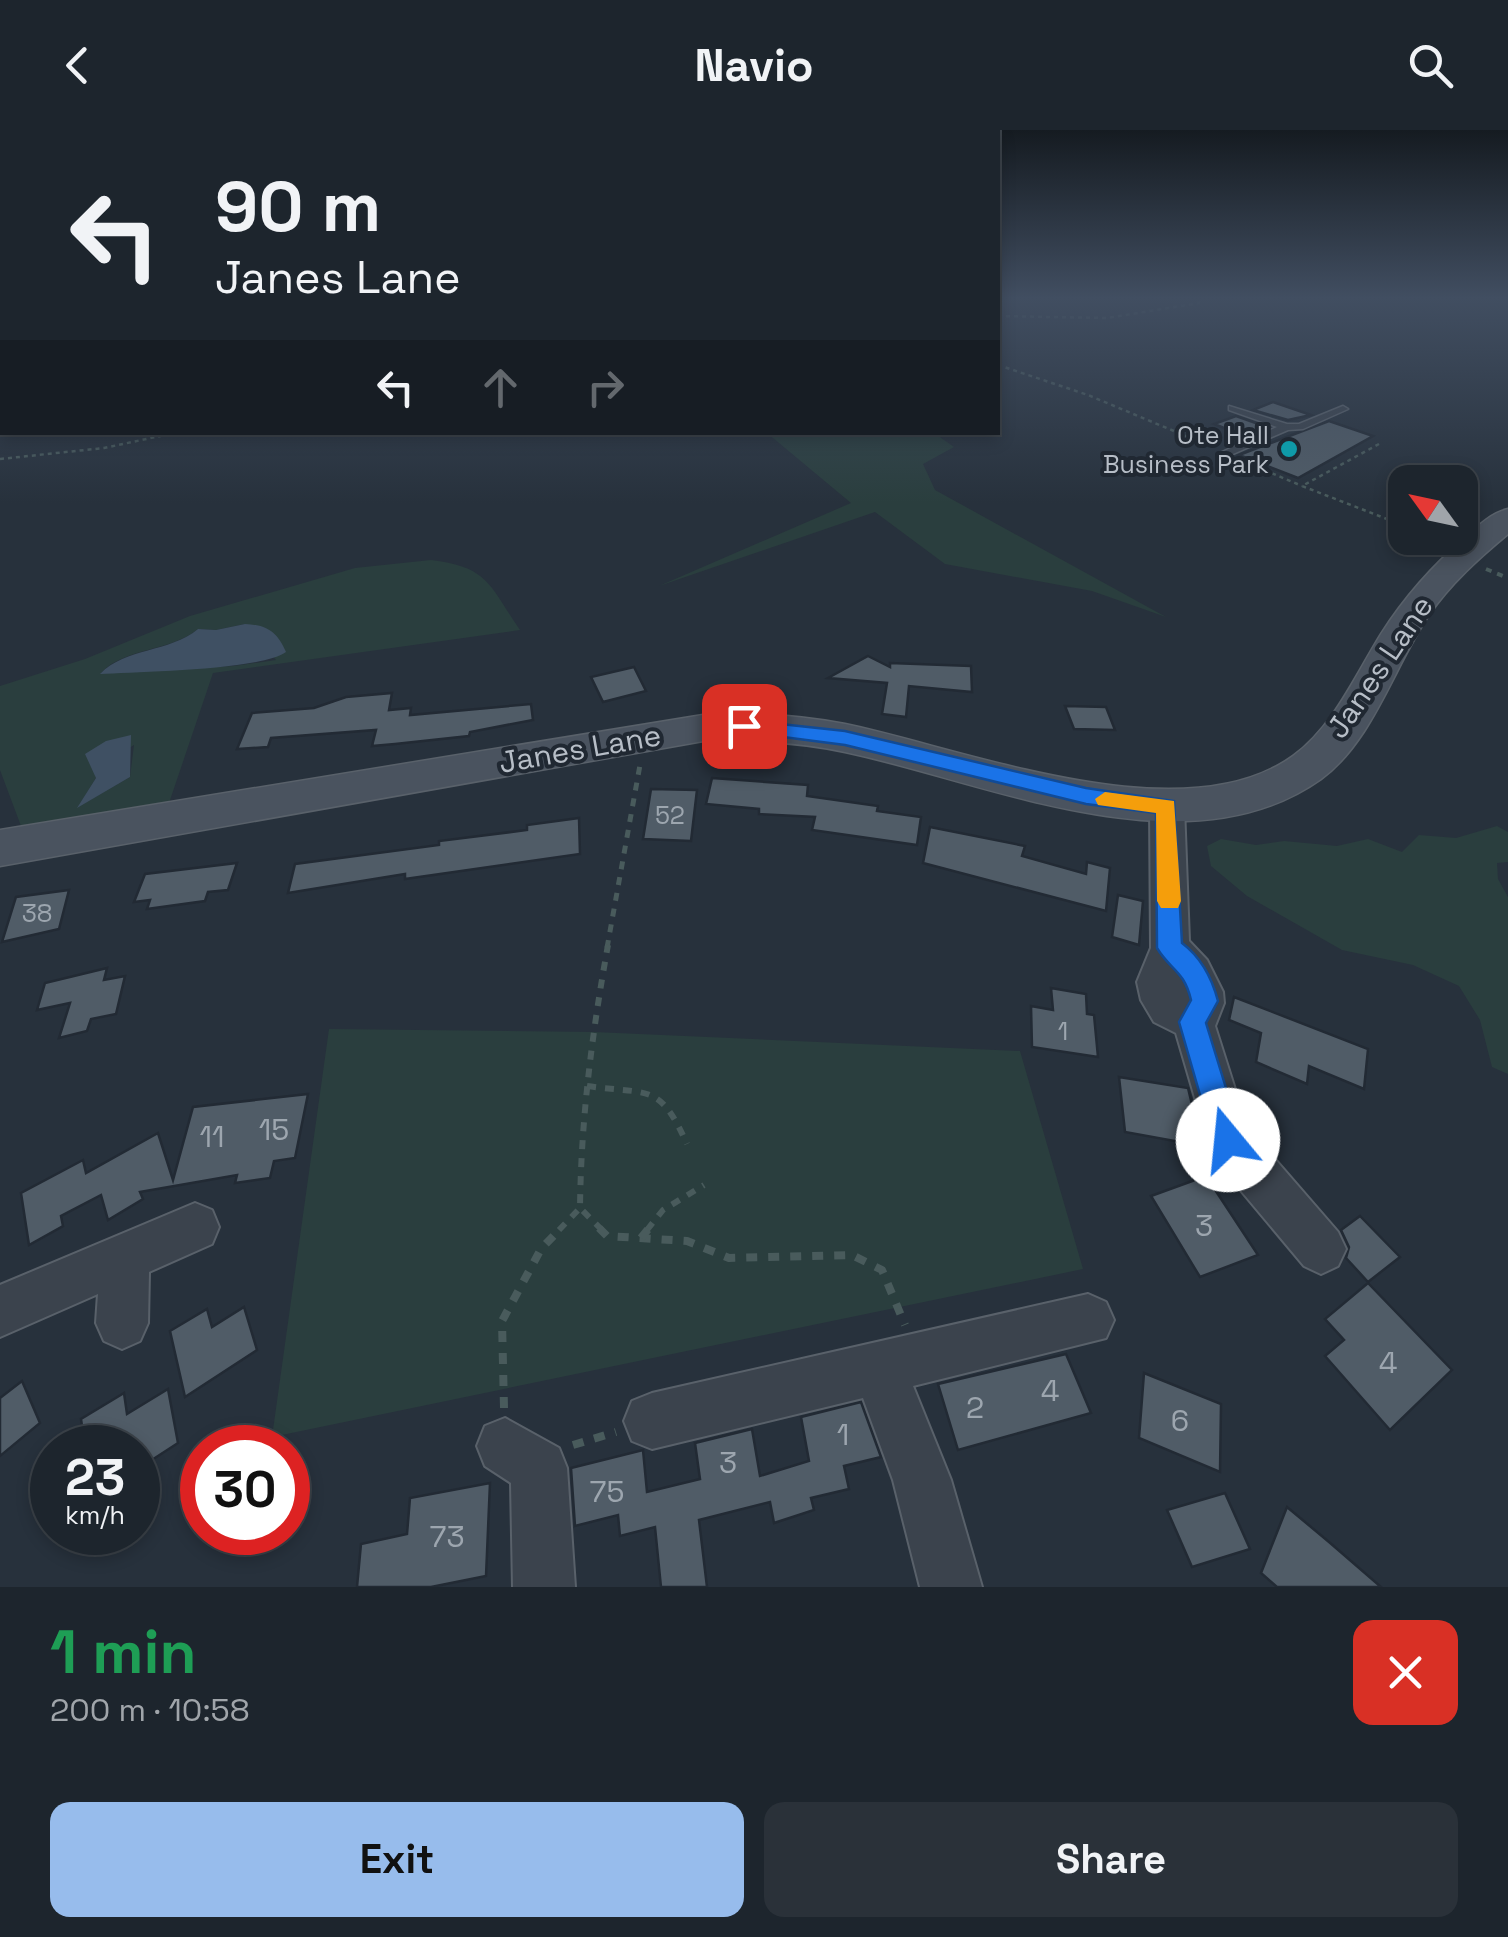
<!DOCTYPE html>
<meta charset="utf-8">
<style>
:root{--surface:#1d252d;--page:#2a3139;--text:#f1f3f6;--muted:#a0a5aa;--line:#3b4249;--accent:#97bcec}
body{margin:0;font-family:"Space Grotesk",sans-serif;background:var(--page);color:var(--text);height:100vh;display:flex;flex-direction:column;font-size:38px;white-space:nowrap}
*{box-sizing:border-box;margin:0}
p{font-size:32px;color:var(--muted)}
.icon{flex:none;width:55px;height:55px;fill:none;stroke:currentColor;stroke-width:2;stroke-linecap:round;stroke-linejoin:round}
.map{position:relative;height:1457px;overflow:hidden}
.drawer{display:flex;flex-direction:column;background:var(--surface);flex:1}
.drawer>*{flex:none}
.hud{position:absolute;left:0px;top:0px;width:1000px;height:305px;box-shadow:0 5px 15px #0003,0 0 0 2px var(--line);background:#1d252d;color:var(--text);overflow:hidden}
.needle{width:65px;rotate:303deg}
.buttons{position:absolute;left:1388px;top:335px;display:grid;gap:20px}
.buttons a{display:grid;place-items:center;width:90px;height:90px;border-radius:20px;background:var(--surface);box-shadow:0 5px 15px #0003,0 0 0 2px var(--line);font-size:50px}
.speed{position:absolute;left:30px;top:1295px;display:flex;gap:20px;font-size:50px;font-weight:700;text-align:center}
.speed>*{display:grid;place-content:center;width:130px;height:130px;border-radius:50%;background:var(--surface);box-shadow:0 5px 15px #0003,0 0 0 2px var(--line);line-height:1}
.speed small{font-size:25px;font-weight:400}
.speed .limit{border:15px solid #d22;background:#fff;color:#111}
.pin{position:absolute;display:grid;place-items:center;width:85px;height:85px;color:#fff;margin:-42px;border-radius:20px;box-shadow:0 5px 15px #0006}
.me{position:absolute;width:110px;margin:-55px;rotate:343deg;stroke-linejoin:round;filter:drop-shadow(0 0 8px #0008)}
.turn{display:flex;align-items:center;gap:35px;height:210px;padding:0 50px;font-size:45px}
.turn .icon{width:130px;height:130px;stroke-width:2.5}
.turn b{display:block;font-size:70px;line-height:85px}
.lanes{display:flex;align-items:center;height:95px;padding:0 50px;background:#0003;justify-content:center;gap:50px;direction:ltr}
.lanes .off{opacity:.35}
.round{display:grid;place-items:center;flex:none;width:105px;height:105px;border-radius:20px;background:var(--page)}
.overview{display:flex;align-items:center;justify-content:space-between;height:170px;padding:0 50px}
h1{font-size:60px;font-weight:700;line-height:75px;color:#1e9e55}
.primary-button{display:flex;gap:20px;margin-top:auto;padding:20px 50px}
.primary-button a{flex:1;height:115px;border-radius:20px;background:var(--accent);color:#111;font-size:40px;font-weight:700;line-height:115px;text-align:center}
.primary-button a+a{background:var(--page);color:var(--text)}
header{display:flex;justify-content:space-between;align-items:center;height:130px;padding:0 50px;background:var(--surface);font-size:45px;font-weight:700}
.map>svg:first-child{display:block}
</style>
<header><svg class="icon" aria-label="back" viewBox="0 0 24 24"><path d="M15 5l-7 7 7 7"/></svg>Navio<svg class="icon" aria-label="search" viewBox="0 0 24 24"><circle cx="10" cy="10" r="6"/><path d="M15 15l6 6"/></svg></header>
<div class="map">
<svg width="1508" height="1457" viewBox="0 0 1508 1457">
<rect width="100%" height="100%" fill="#27313c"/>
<g fill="#2a3e3e" fill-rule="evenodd">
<polygon points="767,303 934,303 954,317 923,334 935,360 1166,487 1092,461 945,434 875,382 659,456 851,373"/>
<path d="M 431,430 C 489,437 489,455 520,500 L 213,543 L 167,679 L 24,704 L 0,640 L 0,556 L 85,529 L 190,486 L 355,438 ZM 245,494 L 276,530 L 234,536 L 101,543 C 125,517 170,522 198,499 L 216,500 ZM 134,615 L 130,647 L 78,677 L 96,648 L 94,639 Z"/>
<polygon points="1497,696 1508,702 1508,732 1497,733 1498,749 1508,767 1508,944 1492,937 1480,890 1459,856 1413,835 1342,820 1247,766 1211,736 1207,716 1221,709 1256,715 1284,711 1337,716 1368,709 1402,722 1419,705 1456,708"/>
<polygon points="329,899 594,902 1020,921 1083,1139 272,1307"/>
</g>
<g fill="#3f5063">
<path d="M 245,494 C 266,495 277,501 286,522 C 262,540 137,542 100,544 C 126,517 169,523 198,499 L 216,500 Z"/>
<polygon points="131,605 130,647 77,678 96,648 85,624 106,611"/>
</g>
<g fill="#505c67" stroke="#222a34" stroke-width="2.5">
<polygon points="1273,272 1311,285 1288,290 1253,280"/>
<polygon points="1236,286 1267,297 1247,307 1214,294"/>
<polygon points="1329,291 1373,306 1298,348 1239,325"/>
<polygon points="868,526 890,537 890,533 971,536 972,562 909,556 906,587 882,584 887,553 828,548"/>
<polygon points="634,537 646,561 603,572 591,547"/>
<polygon points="392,563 389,580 411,578 410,585 531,574 533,590 470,602 469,606 395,614 372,616 376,600 271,608 268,617 237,619 252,583 314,578 346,567"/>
<polygon points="1065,576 1106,577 1115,600 1074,599"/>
<polygon points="712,648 808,655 807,666 878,676 877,681 921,687 917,715 812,700 815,687 759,684 759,679 706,674"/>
<polygon points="651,659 697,660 691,711 643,709"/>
<polygon points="579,688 580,724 405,749 405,744 288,763 295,734 439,715 439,711 527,700 527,695"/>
<polygon points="930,697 1025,716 1022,726 1086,744 1087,732 1110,738 1106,781 923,733"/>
<polygon points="237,733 228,760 208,762 205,771 147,779 150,770 134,772 145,744"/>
<polygon points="69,760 59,799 2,812 16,767"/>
<polygon points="1118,765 1143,771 1139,815 1112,807"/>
<polygon points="107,838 104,850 125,846 116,884 91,889 87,901 59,908 70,873 37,880 45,853"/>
<polygon points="1051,858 1086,864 1087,884 1094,885 1098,927 1032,917 1031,876 1053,880"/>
<polygon points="1234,867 1368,919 1364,959 1309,936 1307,954 1256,932 1261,903 1229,890"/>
<polygon points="1119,947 1188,958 1202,1016 1125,1002"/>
<polygon points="308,964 295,1028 274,1031 270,1048 235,1053 237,1045 140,1062 143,1069 108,1090 101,1065 61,1086 63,1096 29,1115 21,1063 83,1030 86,1043 158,1003 173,1050 193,977"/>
<polygon points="1206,1046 1258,1125 1200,1147 1151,1066"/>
<polygon points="1360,1086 1400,1127 1368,1152 1346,1128 1349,1117 1341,1100"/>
<polygon points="1368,1153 1452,1240 1390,1300 1325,1226 1344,1210 1325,1189"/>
<polygon points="244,1177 257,1220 185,1267 170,1201 207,1179 212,1197"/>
<polygon points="1066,1224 1091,1283 958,1320 938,1254"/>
<polygon points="1144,1243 1221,1274 1220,1342 1139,1308"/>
<polygon points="22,1251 40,1293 0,1326 0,1268"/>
<polygon points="168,1259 178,1313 138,1339 138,1318 85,1318 81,1289 124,1263 127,1284"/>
<polygon points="861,1272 881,1327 844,1336 849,1359 811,1368 814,1380 774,1393 770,1372 699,1390 707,1457 661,1457 655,1397 620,1406 618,1385 575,1396 571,1338 643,1320 647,1362 700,1349 695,1313 752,1299 760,1346 809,1331 801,1287"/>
<polygon points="490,1353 486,1446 431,1457 357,1457 361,1414 407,1404 410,1368"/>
<polygon points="1225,1363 1250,1419 1192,1437 1167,1380"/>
<polygon points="1287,1377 1329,1412 1381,1457 1277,1457 1261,1443"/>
</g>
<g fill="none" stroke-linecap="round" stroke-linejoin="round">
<g stroke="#59616a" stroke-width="3">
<polygon id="lane" points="1229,276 1287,294 1299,294 1343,276 1348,279 1303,299 1288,300 1226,327 1221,324 1222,322 1277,297 1229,280"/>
</g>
<g stroke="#59616a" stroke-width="4">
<g id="street">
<polygon points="1167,664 1179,668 1184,676 1189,811 1207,830 1223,862 1224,873 1215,896 1247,997 1338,1102 1346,1119 1338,1136 1321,1144 1304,1136 1212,1026 1176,903 1154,892 1141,870 1137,852 1151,818 1150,676 1155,668"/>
<polygon points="195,1073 212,1080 219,1097 212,1114 149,1142 148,1193 140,1211 122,1219 104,1211 96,1193 98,1164 0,1207 0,1155"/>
<polygon points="1088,1164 1106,1172 1114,1190 1106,1208 913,1256 951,1350 982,1457 920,1457 893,1350 863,1268 652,1319 632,1311 624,1291 632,1271 652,1263"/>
<polygon points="505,1288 559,1318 567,1338 575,1457 513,1457 511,1353 485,1336 477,1316 485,1296"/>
</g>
</g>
<g stroke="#59616a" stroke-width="3">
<path id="secondary" d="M 1508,379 L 1508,404 C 1479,428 1450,454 1429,485 C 1394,536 1373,611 1321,649 C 1186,745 988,652 845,622 C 800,612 754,610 709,610 L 0,736 L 0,700 L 709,584 C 754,583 800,585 845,594 C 966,619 1182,706 1293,626 C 1333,597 1355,546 1381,504 C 1404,468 1432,436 1465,408 C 1478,396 1491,383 1508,379 Z"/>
</g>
<g stroke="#495b5c" stroke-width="2.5" stroke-dasharray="4 4" stroke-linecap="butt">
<polyline points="998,186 1107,188 1199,173 1199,169"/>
<polyline points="998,235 1088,265 1212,317"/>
<polyline points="1379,314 1302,356 1405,396"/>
<polyline points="0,329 104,318 179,302"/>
<polyline points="1250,334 1302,356"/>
</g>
<polyline stroke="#495b5c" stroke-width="4" stroke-dasharray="6 6" stroke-linecap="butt" points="1486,439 1508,448"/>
<polyline stroke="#495b5c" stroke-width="5" stroke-dasharray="8 8" stroke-linecap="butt" points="607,818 640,635"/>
<g stroke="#495b5c" stroke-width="6" stroke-dasharray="9 9" stroke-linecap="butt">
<path d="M 587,956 C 650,965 659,952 687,1014"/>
<polyline points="559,1100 580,1078"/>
<path d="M 602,1100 L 580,1078 C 581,989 592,903 608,815"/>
<polyline points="647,1100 663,1080 704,1055"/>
</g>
<g stroke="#495b5c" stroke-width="8" stroke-dasharray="11 11" stroke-linecap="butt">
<polyline points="599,1098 607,1106 687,1111 729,1128 852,1125 882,1140 905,1195"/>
<polyline points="641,1108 649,1098"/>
<polyline points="504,1278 502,1191 541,1119 561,1098"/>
<polyline points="573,1315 616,1302"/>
</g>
<use href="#lane" fill="#3b434d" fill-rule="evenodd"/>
<use href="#street" fill="#3b434d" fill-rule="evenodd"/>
<use href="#secondary" fill="#4a535f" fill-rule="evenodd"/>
</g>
<linearGradient id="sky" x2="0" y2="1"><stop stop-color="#151b21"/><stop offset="0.45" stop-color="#414e61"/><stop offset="1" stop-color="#414e61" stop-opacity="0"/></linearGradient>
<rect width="1508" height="373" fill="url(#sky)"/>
<path fill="#1a73e8" stroke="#114b97" stroke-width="2.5" d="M 744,590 L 845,601 L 1086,658 L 1174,671 L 1182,813 C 1202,828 1212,848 1218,871 L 1206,893 L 1242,1010 L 1238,1020 L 1228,1024 L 1217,1020 L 1213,1010 L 1179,892 L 1191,870 C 1184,840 1170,840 1157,818 L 1156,683 L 1086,674 L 845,615 L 737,601 L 734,596 Z"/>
<polygon fill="#f59e0b" points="1105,662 1174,671 1181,771 1178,778 1161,778 1157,771 1156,683 1098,675 1095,669"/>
<circle fill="#0f9aa8" stroke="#202832" stroke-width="4" cx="1289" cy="319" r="10"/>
<g text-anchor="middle" stroke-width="8" stroke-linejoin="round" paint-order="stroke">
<g font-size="25" fill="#b7bec7" stroke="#202832" text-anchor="end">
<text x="1269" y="314">Ote Hall<tspan x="1269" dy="29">Business Park</tspan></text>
</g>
<g font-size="25" fill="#9da6af">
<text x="670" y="694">52</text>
<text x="37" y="792">38</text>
<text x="1063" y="910">1</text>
</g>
<g font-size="30" fill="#b7bec7" stroke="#202832">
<text transform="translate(1380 537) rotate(-56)" y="10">Janes Lane</text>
<text transform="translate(580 619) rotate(-10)" y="10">Janes Lane</text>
</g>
<g font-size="30" fill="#9da6af">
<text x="274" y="1010">15</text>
<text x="212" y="1017">11</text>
<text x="1204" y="1106">3</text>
<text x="1388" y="1243">4</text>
<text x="1050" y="1271">4</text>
<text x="975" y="1288">2</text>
<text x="1180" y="1301">6</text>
<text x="843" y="1315">1</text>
<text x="728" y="1343">3</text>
<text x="607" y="1372">75</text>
<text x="447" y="1417">73</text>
</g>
</g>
</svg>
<div class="buttons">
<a><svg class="needle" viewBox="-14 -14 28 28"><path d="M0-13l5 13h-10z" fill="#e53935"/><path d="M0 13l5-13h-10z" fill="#a0a5aa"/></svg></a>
</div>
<div class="speed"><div>23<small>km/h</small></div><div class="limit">30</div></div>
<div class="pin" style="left:744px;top:596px;background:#d93025"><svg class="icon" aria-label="arrive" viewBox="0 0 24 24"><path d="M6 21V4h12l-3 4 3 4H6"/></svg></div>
<svg class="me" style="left:1228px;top:1010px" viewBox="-20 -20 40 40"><circle r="19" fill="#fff"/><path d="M0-13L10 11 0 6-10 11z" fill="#1a73e8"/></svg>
<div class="hud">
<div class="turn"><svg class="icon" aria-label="left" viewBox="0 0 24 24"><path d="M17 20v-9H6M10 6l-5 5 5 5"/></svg><div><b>90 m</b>Janes Lane</div></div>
<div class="lanes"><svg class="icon" aria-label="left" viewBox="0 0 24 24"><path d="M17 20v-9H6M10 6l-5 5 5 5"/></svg><svg class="icon off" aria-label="ahead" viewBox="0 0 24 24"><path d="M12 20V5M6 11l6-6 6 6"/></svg><svg class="icon off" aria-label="right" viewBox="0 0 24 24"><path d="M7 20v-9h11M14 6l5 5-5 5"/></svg></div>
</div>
</div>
<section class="drawer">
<div class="overview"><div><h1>1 min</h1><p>200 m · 10:58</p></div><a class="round" style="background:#d93025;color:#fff"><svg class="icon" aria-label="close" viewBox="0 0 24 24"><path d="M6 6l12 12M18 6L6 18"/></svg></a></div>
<div class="primary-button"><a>Exit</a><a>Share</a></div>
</section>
